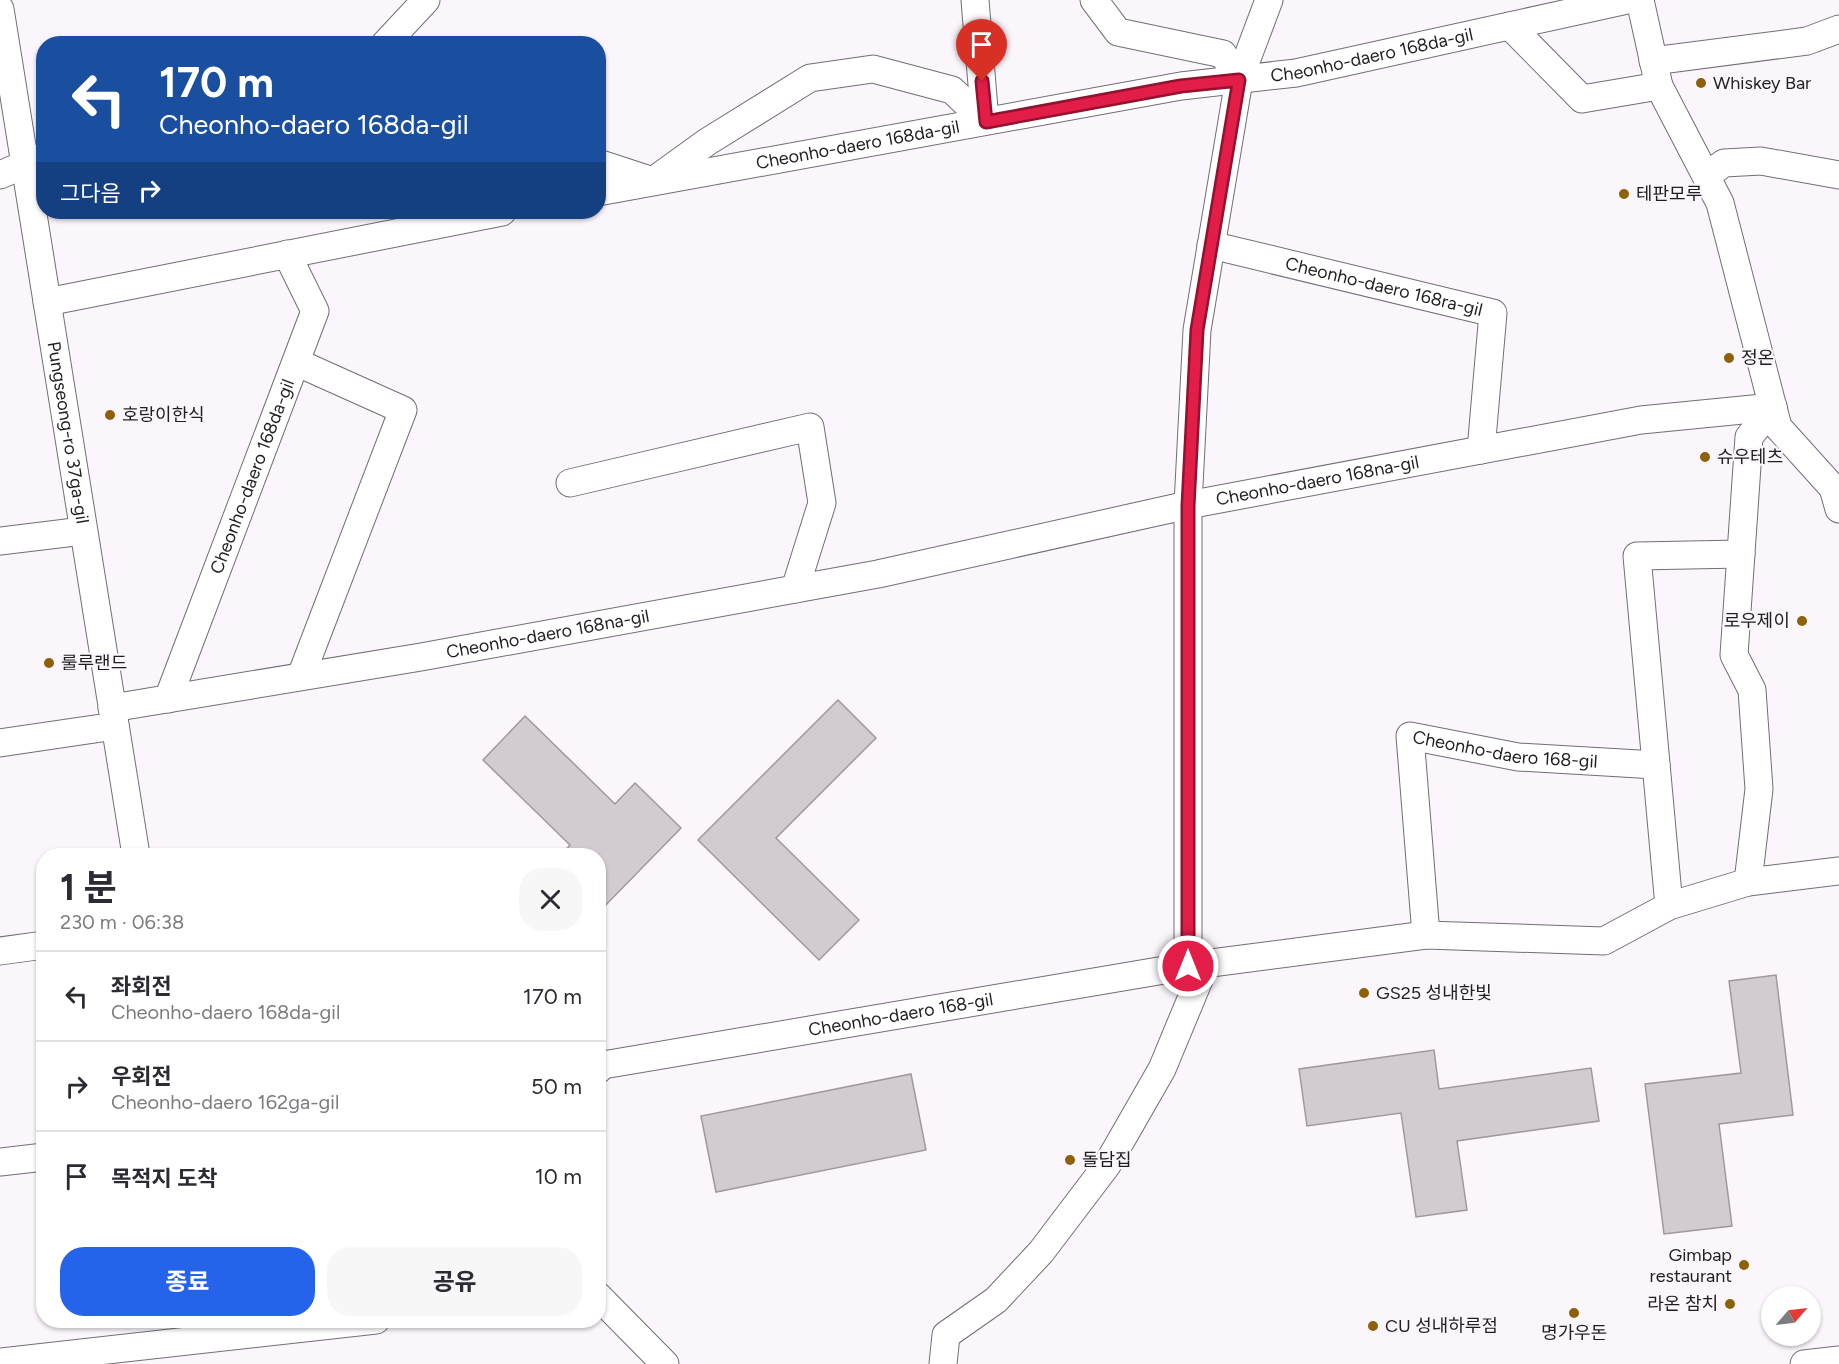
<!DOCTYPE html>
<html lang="ko">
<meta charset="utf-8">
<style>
:root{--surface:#fff;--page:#f7f7f7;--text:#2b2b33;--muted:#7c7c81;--line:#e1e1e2;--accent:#2563eb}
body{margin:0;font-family:Figtree,"Noto Sans KR",sans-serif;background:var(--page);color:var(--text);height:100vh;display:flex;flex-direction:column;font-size:22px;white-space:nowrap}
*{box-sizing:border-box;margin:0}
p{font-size:20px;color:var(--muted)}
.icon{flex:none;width:33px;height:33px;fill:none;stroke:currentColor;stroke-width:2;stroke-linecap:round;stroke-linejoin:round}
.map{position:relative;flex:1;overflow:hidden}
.drawer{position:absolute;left:36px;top:848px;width:570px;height:480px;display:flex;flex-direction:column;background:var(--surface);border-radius:24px;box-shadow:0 2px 4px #0004}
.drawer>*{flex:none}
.hud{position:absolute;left:36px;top:36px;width:570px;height:183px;border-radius:24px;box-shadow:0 2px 4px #0004;background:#1a4fa0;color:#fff;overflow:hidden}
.needle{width:39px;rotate:62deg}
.controls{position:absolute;left:1761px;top:1286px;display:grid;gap:12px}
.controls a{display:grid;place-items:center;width:60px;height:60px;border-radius:50%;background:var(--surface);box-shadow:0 2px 4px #0004;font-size:30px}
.pin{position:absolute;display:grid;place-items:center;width:51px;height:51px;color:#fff;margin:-62px -26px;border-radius:50% 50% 50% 0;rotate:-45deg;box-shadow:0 0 6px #0007}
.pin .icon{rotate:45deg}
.me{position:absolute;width:66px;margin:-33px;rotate:0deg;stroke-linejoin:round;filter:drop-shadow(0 0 4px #0008)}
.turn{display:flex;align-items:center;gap:21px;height:126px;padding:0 24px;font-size:27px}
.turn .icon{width:78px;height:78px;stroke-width:2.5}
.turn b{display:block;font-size:42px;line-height:51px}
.then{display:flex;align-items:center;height:57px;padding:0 24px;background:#0003;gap:12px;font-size:22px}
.round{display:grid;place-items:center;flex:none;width:63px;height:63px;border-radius:24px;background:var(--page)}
.headline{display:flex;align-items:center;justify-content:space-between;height:102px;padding:0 24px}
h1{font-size:36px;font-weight:700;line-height:45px}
.action{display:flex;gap:12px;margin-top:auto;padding:12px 24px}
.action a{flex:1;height:69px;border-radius:24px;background:var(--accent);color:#fff;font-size:24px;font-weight:700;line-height:69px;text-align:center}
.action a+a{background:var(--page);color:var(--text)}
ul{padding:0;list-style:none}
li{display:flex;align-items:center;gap:18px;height:90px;padding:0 24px;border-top:2px solid var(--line)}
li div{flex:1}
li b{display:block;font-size:22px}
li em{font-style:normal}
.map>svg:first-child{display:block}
</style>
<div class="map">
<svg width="1839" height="1364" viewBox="0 0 1839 1364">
<rect width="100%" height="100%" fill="#faf6fc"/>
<g fill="#d2ccd0" stroke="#9f999d" stroke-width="1.5">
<polygon points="838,700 876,738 776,838 859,920 819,960 698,840"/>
<polygon points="525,716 615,804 635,783 681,828 598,913 598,855 561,855 570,845 483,760"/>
<polygon points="1776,975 1793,1115 1719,1124 1732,1226 1664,1234 1645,1084 1741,1073 1729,981"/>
<polygon points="1434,1050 1439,1089 1591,1068 1599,1121 1457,1141 1467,1210 1416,1217 1401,1113 1307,1126 1299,1069"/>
<polygon points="911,1074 926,1150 716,1192 701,1116"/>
</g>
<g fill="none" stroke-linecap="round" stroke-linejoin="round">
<g stroke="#726e74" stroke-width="29">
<g id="street">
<polyline points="975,0 985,121"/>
<polyline points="1094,0 1118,32 1223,54 1239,80"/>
<polyline points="1640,0 1659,86 1720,203 1778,427 1833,488 1839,509"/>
<path id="s1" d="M 0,9 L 136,855"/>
<polyline points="1510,26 1582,99 1659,86"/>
<polyline points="385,44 426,0"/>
<polyline points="1653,61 1807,41 1839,29"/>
<polyline points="598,163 653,181 707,142 810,78 873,69 952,90 985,121"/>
<polyline points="0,175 44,156"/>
<polyline points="1706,176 1724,163 1761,161 1839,175"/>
<path id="s2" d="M 598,192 L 1181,86 L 1296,73 L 1627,0"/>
<path id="s3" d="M 1211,245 L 1493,313 L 1481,450"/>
<polyline points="47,302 502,212"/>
<polyline points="296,362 403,410 301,676"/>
<polyline points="570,483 810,427 822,503 795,589"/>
<polyline points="0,541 83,531"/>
<path id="s4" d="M 168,699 L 315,311 L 287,254"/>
<path id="s5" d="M 112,708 L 421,657 L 878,574 L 1188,505 L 1641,420 L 1773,407"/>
<polyline points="0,743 115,726"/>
<polyline points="1748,882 1759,789 1752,690 1734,655 1749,437 1773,407"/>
<polyline points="1669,906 1637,556 1741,554"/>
<path id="s6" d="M 1426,935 L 1410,736 L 1518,757 L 1656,765"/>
<polyline points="0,951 44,945"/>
<polyline points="1188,966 1188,505 1197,330 1239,80 1269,0"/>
<path id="s7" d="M 598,1070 L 603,1065 L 1188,966 L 1426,935 L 1604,941 L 1669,906 L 1748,882 L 1839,871"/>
<polyline points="0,1162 44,1157"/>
<polyline points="598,1296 665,1364"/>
<polyline points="0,1362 376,1320"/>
<polyline points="943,1364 946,1335 996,1300 1041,1252 1107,1165 1162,1069 1206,963"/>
<polyline points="1804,1364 1839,1360"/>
</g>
</g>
<use href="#street" stroke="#fff" stroke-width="27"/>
</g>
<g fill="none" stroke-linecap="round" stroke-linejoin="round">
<g stroke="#92132f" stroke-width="15">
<polyline id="route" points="982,81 986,122 1181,86 1239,80 1197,330 1188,506 1188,966"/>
</g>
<use href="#route" stroke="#e11d48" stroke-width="10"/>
</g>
<g fill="#8d6107" stroke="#faf6fc" stroke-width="2">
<circle cx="1701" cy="83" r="6"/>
<circle cx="1624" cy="194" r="6"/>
<circle cx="1729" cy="358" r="6"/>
<circle cx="110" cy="415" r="6"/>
<circle cx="1705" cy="457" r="6"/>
<circle cx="1802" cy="621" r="6"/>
<circle cx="49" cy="663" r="6"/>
<circle cx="1364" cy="993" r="6"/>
<circle cx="1070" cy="1160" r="6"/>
<circle cx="1744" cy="1265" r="6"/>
<circle cx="1730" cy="1304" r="6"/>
<circle cx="1574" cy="1313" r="6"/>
<circle cx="1373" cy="1326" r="6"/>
</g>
<g text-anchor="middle" stroke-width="4.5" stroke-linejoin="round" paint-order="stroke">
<g font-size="18" fill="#1f1e20" stroke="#faf6fc">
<text dy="6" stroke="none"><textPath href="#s2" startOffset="786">Cheonho-daero 168da-gil</textPath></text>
<text dy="6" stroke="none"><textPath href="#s2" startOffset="264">Cheonho-daero 168da-gil</textPath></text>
<text dy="6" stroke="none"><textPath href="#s3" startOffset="178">Cheonho-daero 168ra-gil</textPath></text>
<text dy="6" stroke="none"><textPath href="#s1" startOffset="429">Pungseong-ro 37ga-gil</textPath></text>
<text dy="6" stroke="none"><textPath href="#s4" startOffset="238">Cheonho-daero 168da-gil</textPath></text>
<text dy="6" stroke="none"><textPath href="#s5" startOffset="1227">Cheonho-daero 168na-gil</textPath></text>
<text dy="6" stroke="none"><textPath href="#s5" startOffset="442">Cheonho-daero 168na-gil</textPath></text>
<text dy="6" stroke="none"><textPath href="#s6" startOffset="296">Cheonho-daero 168-gil</textPath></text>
<text dy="6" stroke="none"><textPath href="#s7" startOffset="309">Cheonho-daero 168-gil</textPath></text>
</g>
<g font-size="18" fill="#1f1e20" stroke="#faf6fc" text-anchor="start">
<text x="1713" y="89">Whiskey Bar</text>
<text x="1636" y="200">테판모루</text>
<text x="1741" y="364">정온</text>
<text x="122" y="421">호랑이한식</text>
<text x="1717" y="463">슈우테츠</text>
<text x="1790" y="627" text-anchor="end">로우제이</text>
<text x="61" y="669">룰루랜드</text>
<text x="1376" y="999">GS25 성내한빛</text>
<text x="1082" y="1166">돌담집</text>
<text x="1732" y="1261" text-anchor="end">Gimbap<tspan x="1732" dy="21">restaurant</tspan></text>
<text x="1718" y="1310" text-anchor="end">라온 참치</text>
<text x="1385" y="1332">CU 성내하루점</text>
<text x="1574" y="1339" text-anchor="middle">명가우돈</text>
</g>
</g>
</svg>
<div class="controls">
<a><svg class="needle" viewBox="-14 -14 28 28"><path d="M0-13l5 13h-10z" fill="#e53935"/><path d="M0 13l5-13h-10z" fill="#7c7c81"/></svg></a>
</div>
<div class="pin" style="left:982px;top:81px;background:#d93025"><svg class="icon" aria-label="arrive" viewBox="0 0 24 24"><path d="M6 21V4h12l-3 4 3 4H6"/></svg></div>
<svg class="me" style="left:1188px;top:966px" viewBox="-20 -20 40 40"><circle r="17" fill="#e11d48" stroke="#fff" stroke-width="3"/><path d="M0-11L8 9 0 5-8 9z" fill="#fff"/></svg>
<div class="hud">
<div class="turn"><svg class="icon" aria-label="left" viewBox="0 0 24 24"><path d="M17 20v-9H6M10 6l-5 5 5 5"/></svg><div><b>170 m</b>Cheonho-daero 168da-gil</div></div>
<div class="then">그다음<svg class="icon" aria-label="right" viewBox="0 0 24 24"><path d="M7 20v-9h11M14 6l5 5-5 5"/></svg></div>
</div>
<section class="drawer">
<div class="headline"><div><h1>1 분</h1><p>230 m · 06:38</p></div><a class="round"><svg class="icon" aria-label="close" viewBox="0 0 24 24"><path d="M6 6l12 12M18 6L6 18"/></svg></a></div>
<ul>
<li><svg class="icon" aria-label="left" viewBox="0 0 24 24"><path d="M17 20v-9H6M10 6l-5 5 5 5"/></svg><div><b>좌회전</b><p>Cheonho-daero 168da-gil</p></div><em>170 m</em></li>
<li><svg class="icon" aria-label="right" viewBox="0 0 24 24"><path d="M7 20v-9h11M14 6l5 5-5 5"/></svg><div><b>우회전</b><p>Cheonho-daero 162ga-gil</p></div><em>50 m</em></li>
<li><svg class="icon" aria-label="arrive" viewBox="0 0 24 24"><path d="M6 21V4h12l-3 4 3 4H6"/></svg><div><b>목적지 도착</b></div><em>10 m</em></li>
</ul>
<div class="action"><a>종료</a><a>공유</a></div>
</section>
</div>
